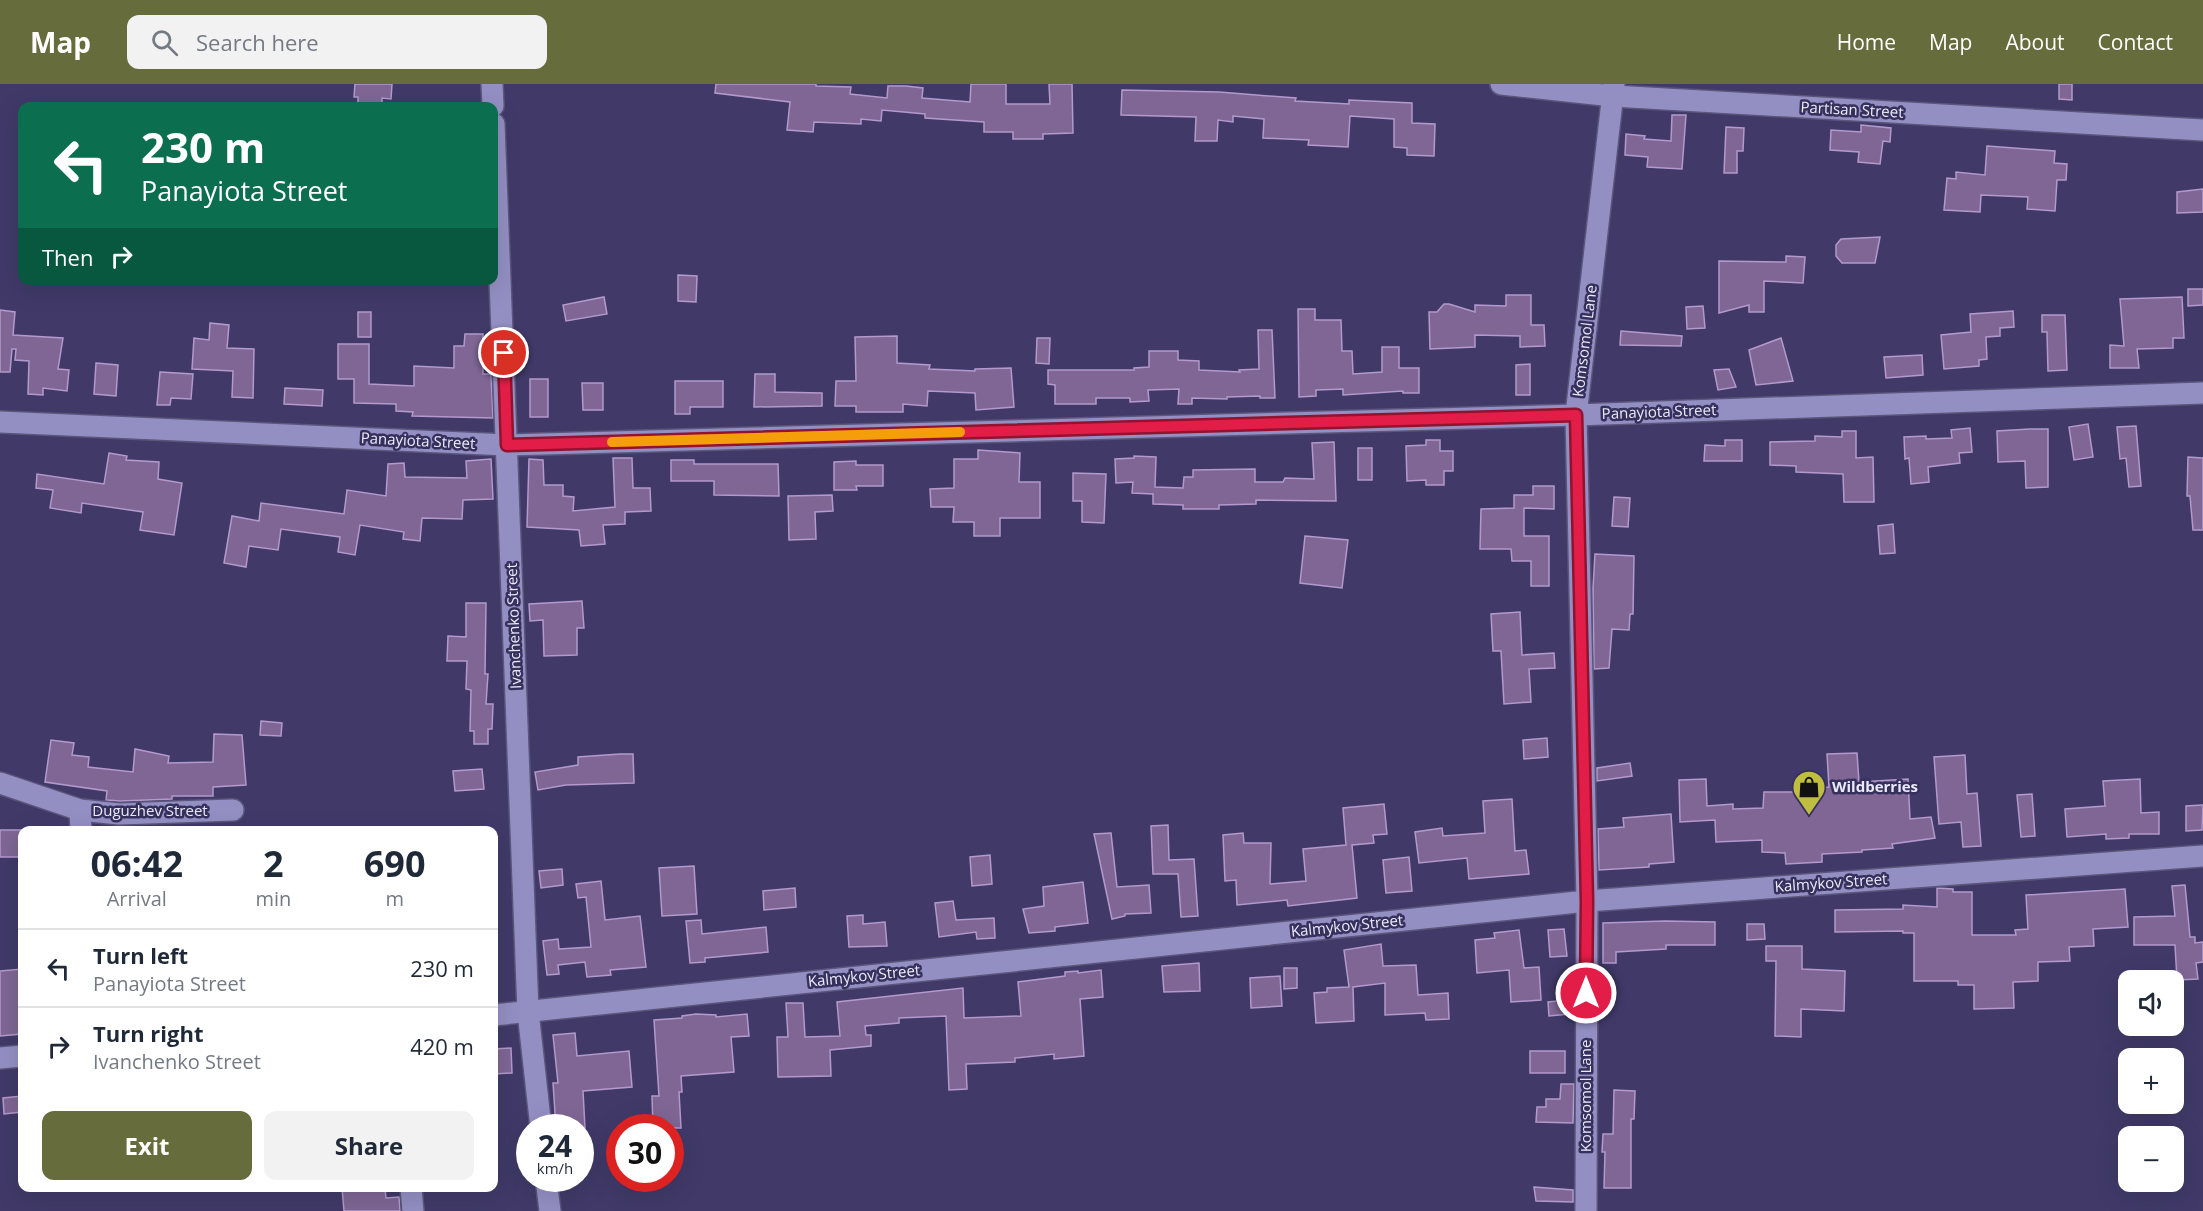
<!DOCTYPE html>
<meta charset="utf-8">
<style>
:root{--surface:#fff;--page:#f2f2f3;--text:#1f2937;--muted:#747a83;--line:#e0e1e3;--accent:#676c3c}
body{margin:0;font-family:"Open Sans",sans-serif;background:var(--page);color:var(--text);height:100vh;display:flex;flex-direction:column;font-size:22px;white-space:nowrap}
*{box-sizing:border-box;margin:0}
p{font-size:20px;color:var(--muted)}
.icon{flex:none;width:33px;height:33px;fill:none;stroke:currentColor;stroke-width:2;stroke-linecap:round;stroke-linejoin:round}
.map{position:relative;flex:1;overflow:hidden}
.details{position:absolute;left:18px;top:742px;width:480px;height:366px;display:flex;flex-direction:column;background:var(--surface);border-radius:12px;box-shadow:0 6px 24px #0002}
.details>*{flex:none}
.top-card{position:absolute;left:18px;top:18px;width:480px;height:183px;border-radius:12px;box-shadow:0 6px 24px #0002;background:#0b6e4f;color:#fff;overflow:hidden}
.fabs{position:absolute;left:2118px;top:886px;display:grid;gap:12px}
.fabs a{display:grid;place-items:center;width:66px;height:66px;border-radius:12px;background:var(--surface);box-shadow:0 6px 24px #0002;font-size:30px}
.speed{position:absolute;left:516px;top:1030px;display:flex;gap:12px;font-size:30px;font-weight:700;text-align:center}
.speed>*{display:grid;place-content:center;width:78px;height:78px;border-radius:50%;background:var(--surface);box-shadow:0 6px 24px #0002;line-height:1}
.speed small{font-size:15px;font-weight:400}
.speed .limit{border:9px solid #d22;background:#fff;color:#111}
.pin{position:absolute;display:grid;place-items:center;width:51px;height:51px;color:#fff;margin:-26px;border:3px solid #fff;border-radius:50%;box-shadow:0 2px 6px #0007}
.me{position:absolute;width:66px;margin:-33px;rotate:0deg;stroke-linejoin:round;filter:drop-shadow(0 0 4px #0008)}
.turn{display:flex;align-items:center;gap:21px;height:126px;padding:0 24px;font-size:27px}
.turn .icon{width:78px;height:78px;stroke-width:2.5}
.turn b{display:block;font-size:42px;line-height:51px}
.then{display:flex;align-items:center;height:57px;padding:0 24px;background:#0003;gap:12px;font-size:22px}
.eta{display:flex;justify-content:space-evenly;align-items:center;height:102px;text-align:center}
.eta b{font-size:36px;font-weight:700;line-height:42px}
.cta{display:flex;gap:12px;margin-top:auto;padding:12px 24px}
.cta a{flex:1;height:69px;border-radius:12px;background:var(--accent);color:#fff;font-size:24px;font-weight:700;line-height:69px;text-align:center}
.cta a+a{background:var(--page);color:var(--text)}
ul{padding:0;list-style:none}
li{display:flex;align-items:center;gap:18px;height:78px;padding:0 24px;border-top:2px solid var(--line)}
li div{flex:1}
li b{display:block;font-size:22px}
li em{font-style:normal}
header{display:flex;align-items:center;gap:36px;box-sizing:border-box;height:84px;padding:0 30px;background:var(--accent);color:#fff}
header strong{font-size:28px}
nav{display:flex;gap:33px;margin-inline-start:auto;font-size:21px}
.search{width:420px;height:54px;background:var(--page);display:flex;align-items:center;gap:15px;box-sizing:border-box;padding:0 21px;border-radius:12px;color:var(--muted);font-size:22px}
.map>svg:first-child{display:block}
</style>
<header>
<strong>Map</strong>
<div class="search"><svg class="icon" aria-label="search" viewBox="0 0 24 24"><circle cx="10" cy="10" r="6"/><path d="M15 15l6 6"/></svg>Search here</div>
<nav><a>Home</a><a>Map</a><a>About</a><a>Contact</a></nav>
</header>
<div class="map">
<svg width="2203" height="1127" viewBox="0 0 2203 1127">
<rect width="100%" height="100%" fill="#413a69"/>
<g fill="#7f6695" stroke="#b399cc" stroke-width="1.5">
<polygon points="355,0 392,0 391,15 382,14 382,22 358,21 358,13 354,13"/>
<polygon points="716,0 816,0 816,2 851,3 850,10 887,14 888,2 906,2 923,4 922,14 970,18 971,0 1006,0 1006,20 1050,20 1049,0 1072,0 1073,49 1043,50 1043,55 1013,55 1013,48 984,48 984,38 925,34 925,30 882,26 881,37 861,35 861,40 814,38 813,48 787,46 790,18 715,9"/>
<polygon points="2059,0 2072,0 2072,16 2059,15"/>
<polygon points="1122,6 1219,8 1296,14 1295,17 1349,20 1349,16 1412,19 1412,39 1435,40 1434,72 1407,71 1407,64 1394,63 1394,35 1350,32 1348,63 1308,61 1309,56 1263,54 1264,35 1233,32 1233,38 1218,36 1217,57 1195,57 1196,33 1121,31"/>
<polygon points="1672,31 1686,31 1682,85 1647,83 1648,73 1625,71 1626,50 1645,52 1644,55 1671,57"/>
<polygon points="1861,41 1891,44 1890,58 1883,57 1880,80 1858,78 1859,68 1830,66 1831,46 1861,48"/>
<polygon points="1726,43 1744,44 1743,67 1737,67 1737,89 1724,89"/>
<polygon points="1987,62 2055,67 2054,79 2067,80 2066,96 2057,96 2055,127 2027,125 2028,113 1981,111 1980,128 1944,126 1947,94 1956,95 1956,88 1985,91"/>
<polygon points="2203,105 2203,128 2177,129 2177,108"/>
<polygon points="1880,153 1875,179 1842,179 1836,172 1836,161 1841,155"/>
<polygon points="1786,172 1805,173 1803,199 1764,197 1764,228 1749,228 1749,221 1719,229 1719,177 1786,178"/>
<polygon points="678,191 697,192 696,218 678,217"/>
<polygon points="2188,205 2203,205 2203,221 2188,222"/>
<polygon points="1506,211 1531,211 1531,241 1544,241 1545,262 1520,263 1520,252 1475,251 1475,263 1430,265 1429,228 1437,228 1444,220 1449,220 1475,228 1475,221 1506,222"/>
<polygon points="604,213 607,230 566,237 563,221"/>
<polygon points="2182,213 2184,254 2173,254 2173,264 2137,265 2139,284 2110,284 2110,261 2124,262 2120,215"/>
<polygon points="1703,222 1705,244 1687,245 1686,223"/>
<polygon points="1298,225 1315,225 1315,236 1341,236 1342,267 1352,267 1353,290 1382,288 1382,263 1399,263 1399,284 1419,284 1419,309 1403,309 1403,307 1343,311 1343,305 1316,306 1316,312 1299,313"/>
<polygon points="0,226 15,228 13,251 63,254 58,285 69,286 67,307 43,304 43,311 28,310 29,277 15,276 16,265 12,265 10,288 0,288"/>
<polygon points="2013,227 2014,243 2000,244 2000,252 1986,253 1987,275 1979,276 1979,282 1944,285 1941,251 1971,248 1970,230"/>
<rect x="358" y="228" width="13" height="25"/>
<polygon points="2042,231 2065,231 2067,286 2048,287 2047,248 2042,248"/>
<polygon points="210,239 229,241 227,264 254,265 253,314 232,313 233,287 192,285 194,254 209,256"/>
<polygon points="1258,246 1272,246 1275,314 1260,314 1260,312 1227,313 1227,315 1192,314 1192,320 1178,320 1179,305 1148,306 1149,317 1130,318 1130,314 1096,314 1096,320 1055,320 1055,301 1048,300 1048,286 1134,286 1134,284 1149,283 1149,267 1178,267 1178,276 1199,277 1199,286 1240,288 1239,286 1259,285"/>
<polygon points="1621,247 1682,252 1681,262 1620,261"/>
<polygon points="465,250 483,250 483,290 491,290 493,334 412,332 413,328 396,327 396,320 354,319 354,295 338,295 338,260 369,260 369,300 414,302 414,282 454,284 454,262 464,262"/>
<polygon points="897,252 897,279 930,281 929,285 975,287 975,285 1011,284 1014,323 976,326 975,309 928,307 927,322 903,320 903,328 856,328 856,322 835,322 836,297 856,297 855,253"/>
<polygon points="1037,254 1050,254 1049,280 1036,279"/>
<polygon points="1781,254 1793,297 1756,301 1749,266"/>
<polygon points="1922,271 1923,291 1886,294 1884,273"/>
<polygon points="96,279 118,281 116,312 94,310"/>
<polygon points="1530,280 1530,311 1516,311 1516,281"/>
<polygon points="1729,285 1736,303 1718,306 1714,286"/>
<polygon points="160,288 193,290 191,315 171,314 170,321 157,321"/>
<polygon points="755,290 775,290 775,308 822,309 822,322 754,323"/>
<rect x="530" y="295" width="18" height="38"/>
<polygon points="675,297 723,297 723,323 690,323 690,330 675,330"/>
<polygon points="582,299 603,299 603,326 583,326"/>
<polygon points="285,304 323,306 322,322 284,320"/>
<polygon points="2088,340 2093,373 2074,376 2069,343"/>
<polygon points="2136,342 2141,402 2129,403 2126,374 2120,375 2117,343"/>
<polygon points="1970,344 1972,368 1959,369 1960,379 1928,383 1929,398 1911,400 1909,374 1905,375 1904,353 1926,352 1926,355 1952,354 1951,346"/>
<polygon points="2030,345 2048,345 2048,403 2026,404 2025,377 1998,378 1997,347"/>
<polygon points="1842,347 1856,347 1856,374 1873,373 1874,418 1844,418 1843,390 1796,388 1796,382 1770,381 1770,358 1815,357 1815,352 1842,353"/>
<polygon points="1426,356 1440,356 1440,367 1453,367 1453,387 1444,387 1444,401 1426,401 1426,396 1407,397 1406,362 1426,361"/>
<polygon points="1725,356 1742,356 1742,377 1704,377 1705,361 1725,362"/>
<polygon points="1334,358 1336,417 1256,416 1256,420 1219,421 1219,425 1183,425 1183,421 1153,420 1153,410 1132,409 1133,398 1116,399 1115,375 1134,374 1134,372 1156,373 1155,403 1183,404 1184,393 1193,393 1193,386 1255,385 1255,398 1283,398 1285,394 1314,395 1312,359"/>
<rect x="1358" y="364" width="14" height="32"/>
<polygon points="978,366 1020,369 1019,398 1040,398 1040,434 1000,434 1000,452 974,452 974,438 953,438 954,423 931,423 930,405 954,404 954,375 978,375"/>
<polygon points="109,369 127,372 126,376 159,378 158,395 182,399 174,451 140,446 143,428 82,419 81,429 50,424 53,406 36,404 37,390 104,400"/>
<polygon points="2188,373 2203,374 2203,446 2193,446 2190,412 2187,412"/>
<polygon points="613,374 632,374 633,404 650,404 651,427 625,428 625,440 603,441 605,460 581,462 579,446 527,443 529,375 543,376 544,401 563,401 563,412 574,413 573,427 615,423"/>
<polygon points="491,375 493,415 463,416 462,435 422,434 420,457 403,455 404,448 360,441 355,471 338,468 340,453 281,445 278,466 249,462 246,483 224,479 232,432 259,437 261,419 344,430 347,406 386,412 388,380 404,379 405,393 467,394 466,377"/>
<polygon points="671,376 694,376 694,380 778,380 779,412 714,411 714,397 671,397"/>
<polygon points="856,377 856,381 883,381 883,402 856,402 857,406 834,406 834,378"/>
<polygon points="1073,389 1106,390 1104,439 1082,438 1082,417 1073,417"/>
<polygon points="1533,402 1554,402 1554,425 1524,424 1524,452 1549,452 1549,502 1531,502 1531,477 1512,477 1511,465 1480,465 1481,425 1514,424 1514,411 1533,411"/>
<polygon points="832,411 833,427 815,428 816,455 789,456 788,412"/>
<polygon points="1614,413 1630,414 1628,443 1612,442"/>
<polygon points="1893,440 1895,469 1880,470 1878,442"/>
<polygon points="1305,452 1348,456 1342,504 1300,499"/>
<polygon points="1595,470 1634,472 1633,530 1630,530 1629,546 1612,545 1609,584 1594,585 1593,504"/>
<polygon points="582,517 584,544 577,544 577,571 544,572 543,536 530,537 529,520"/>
<polygon points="466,519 486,519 485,590 488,590 486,620 493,620 492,645 488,645 488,660 474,660 474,647 470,647 471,606 466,605 467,577 447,577 448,552 466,553"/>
<polygon points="1520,528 1522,571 1554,569 1555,584 1529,585 1531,618 1504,620 1501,567 1493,567 1491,530"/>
<polygon points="261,637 282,639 281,652 260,651"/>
<polygon points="214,650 242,651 246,701 213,703 213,712 172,712 172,715 120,717 106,716 107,707 45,698 51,656 74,659 72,671 89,673 88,683 133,688 135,665 169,672 168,679 213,678"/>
<polygon points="1547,654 1548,673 1524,675 1523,656"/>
<polygon points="1857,669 1859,698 1908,695 1910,735 1931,733 1935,754 1892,760 1893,764 1862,766 1862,768 1822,770 1822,778 1786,780 1785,769 1762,768 1762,756 1716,758 1715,736 1680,738 1679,696 1706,695 1707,722 1733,720 1733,725 1763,724 1764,708 1798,708 1798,704 1829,703 1827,670"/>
<polygon points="620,670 633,670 634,699 566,701 538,706 535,688 578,681 578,673"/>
<polygon points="1965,671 1967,710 1977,709 1981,762 1963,763 1961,738 1939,740 1934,673"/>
<polygon points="1630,679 1632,692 1597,697 1597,684"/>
<polygon points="482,685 484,705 455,707 453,687"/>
<polygon points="2140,695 2141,729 2159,728 2159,750 2129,750 2129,754 2106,755 2106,750 2067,753 2065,725 2105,722 2103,697"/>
<polygon points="2032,710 2035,752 2021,753 2017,711"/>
<polygon points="1512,715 1515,767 1526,766 1529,790 1469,795 1467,774 1419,779 1415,748 1442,744 1443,752 1485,749 1483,717"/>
<polygon points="1384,720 1387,750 1373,751 1374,759 1352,761 1357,814 1288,822 1287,816 1237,821 1236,796 1225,797 1223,751 1243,749 1244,759 1271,759 1270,800 1306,797 1303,765 1346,761 1343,724"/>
<polygon points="2203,721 2202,746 2186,747 2186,722"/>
<polygon points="1671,730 1674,778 1649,780 1649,783 1599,786 1598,745 1624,743 1623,734"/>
<polygon points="1168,741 1169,776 1194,775 1198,832 1181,833 1178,790 1153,790 1151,742"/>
<rect x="0" y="746" width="22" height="27"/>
<polygon points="1111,749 1117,803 1149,801 1151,829 1125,830 1125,832 1112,835 1094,750"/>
<polygon points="990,771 992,800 972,802 970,773"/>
<polygon points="1409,773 1412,807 1386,809 1383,776"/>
<polygon points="694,782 697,830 662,832 659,784"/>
<polygon points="562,785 563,801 541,804 539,787"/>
<polygon points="601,797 605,836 640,832 646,883 610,886 611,891 587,893 585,878 558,881 559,890 547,891 543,857 558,855 559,865 591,863 586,813 578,814 576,800"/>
<polygon points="1083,798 1088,839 1055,843 1055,847 1029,849 1023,825 1044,822 1043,803"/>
<polygon points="2185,801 2190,853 2195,853 2195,859 2203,858 2203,878 2196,879 2198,895 2177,896 2175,861 2134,861 2134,833 2175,832 2172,802"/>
<polygon points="795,804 796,823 764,826 763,807"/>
<polygon points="1937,804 1953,805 1953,808 1972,808 1972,851 2016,851 2015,846 2028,845 2026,811 2125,805 2128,843 2093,845 2094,862 2069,863 2070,877 2038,878 2038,897 2013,898 2014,924 1974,925 1974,901 1958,901 1958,897 1914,897 1914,849 1903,849 1903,847 1835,848 1835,826 1903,825 1903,821 1937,823"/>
<polygon points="953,817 956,836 994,834 995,854 977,855 976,848 939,853 935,819"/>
<polygon points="863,831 863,840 885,838 887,862 849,863 847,832"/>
<polygon points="701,836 702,850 766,843 768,868 705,874 705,878 690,879 686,837"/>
<polygon points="1665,837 1715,838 1715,861 1666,861 1666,865 1616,868 1616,879 1603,879 1603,839"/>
<polygon points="1747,840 1764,840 1765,855 1747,856"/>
<polygon points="1564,845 1567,872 1550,873 1548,846"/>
<polygon points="1519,846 1524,884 1539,883 1541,916 1511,918 1509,886 1477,889 1475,856 1495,854 1494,849"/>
<polygon points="1381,860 1383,882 1416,881 1418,911 1448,909 1449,935 1426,936 1425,929 1385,931 1385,899 1353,903 1354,937 1316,939 1314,909 1327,908 1327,904 1349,903 1344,866"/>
<polygon points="1766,862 1802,862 1802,885 1845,887 1844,927 1801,925 1801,953 1775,952 1776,877 1766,877"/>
<polygon points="1199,879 1200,907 1164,908 1162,882"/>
<polygon points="1284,884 1297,884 1297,904 1284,905"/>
<polygon points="22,885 22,950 0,952 0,887"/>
<polygon points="1101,886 1103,913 1080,915 1084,972 1054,975 1054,970 1015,974 1015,978 966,980 967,1005 949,1006 946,932 899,934 899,939 865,942 866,951 871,951 871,962 830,966 831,992 778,993 777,953 788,953 786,919 803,919 805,953 840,952 837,918 963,904 964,934 1021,932 1018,898 1065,892 1065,888 1078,887 1078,889"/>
<polygon points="1280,892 1282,922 1251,924 1250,894"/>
<polygon points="1568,916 1570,930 1549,932 1548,918"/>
<polygon points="696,930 716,931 716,933 747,930 749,952 731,953 734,988 681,992 682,1008 679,1008 681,1044 653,1044 652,1012 659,1012 654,936 682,934 682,932"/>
<polygon points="575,949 577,972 629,967 632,1003 583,1007 585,1044 556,1044 553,999 558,999 553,951"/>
<polygon points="511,964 512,989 494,990 494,965"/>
<rect x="1530" y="967" width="35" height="22"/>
<polygon points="1561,1000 1574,1000 1573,1039 1536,1038 1537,1023 1546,1023 1546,1015 1560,1015"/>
<polygon points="1614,1006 1635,1007 1634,1035 1631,1035 1631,1104 1604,1104 1605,1068 1602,1068 1603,1050 1613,1050"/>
<polygon points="22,1012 22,1028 4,1030 3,1014"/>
<polygon points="1534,1103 1573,1106 1573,1118 1536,1117"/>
<polygon points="342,1104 385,1104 386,1114 399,1113 400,1127 344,1127"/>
</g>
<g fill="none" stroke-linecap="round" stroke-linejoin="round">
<g stroke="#5a557a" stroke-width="24">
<g id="minor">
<polyline points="492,0 493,22"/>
<polyline points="1501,0 1613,12 2203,46"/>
<polyline points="494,40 528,928 541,1044"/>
<polyline points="0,338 507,361 1576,331 2203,309"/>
<polyline points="0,699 80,726 119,730 233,726"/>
<polyline points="80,726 81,747"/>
<polyline points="494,931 1587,817 2203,772"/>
<polyline points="0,974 22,972"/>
<polyline points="546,1095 550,1127"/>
<polyline points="411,1104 413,1127"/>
<polyline points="1586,1127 1587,817 1576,331 1614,0"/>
</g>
</g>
<use href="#minor" stroke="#938fc3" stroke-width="21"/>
</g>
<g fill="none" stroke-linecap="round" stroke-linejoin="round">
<g stroke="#92132f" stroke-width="15">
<polyline id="route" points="504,269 507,361 1576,331 1587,817 1586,909"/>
</g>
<use href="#route" stroke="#e11d48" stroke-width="10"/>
<polyline stroke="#f59e0b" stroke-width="10" points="612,358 960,348"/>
</g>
<defs>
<g id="shop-pin" transform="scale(1.725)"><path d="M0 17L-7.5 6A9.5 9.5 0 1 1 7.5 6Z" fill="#c0be41" stroke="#36305d"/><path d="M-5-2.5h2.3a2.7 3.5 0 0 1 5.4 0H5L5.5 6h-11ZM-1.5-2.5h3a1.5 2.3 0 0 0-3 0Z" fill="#111"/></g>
</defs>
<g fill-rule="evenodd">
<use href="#shop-pin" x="1809" y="703"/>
</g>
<g text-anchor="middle" stroke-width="5" stroke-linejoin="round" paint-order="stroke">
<g font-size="15" fill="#eaeafb" stroke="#36305d">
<text transform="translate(1852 26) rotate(3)" y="5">Partisan Street</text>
<text transform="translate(1585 257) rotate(-83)" y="5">Komsomol Lane</text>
<text transform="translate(1659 328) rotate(-2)" y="5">Panayiota Street</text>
<text transform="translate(418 357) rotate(3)" y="5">Panayiota Street</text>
<text transform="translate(514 542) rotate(-92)" y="5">Ivanchenko Street</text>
<text x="150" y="732">Duguzhev Street</text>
<text transform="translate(1831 799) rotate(-4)" y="5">Kalmykov Street</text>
<text transform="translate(1347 842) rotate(-6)" y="5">Kalmykov Street</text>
<text transform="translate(864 892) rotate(-6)" y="5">Kalmykov Street</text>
<text transform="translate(1586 1012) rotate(-90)" y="5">Komsomol Lane</text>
</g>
<g font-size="15" font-weight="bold" fill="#eaeafb" stroke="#36305d" text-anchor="start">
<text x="1832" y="708">Wildberries</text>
</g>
</g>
</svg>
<div class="fabs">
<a><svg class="icon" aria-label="sound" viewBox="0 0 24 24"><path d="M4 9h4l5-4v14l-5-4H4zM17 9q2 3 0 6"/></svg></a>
<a>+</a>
<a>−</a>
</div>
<div class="speed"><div>24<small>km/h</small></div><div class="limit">30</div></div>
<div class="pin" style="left:504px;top:269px;background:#d93025"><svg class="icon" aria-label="arrive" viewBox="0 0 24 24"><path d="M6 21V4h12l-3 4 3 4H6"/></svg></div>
<svg class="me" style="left:1586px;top:909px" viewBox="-20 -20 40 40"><circle r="17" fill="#e11d48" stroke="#fff" stroke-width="3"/><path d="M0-11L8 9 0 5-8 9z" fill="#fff"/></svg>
<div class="top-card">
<div class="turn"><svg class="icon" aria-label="left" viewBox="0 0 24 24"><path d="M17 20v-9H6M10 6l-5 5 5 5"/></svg><div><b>230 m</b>Panayiota Street</div></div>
<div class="then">Then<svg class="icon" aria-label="right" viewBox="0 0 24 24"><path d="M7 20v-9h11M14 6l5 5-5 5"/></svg></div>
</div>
<section class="details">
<div class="eta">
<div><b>06:42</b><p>Arrival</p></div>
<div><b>2</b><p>min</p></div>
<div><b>690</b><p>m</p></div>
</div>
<ul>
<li><svg class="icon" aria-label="left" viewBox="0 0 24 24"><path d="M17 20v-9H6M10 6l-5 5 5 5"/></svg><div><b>Turn left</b><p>Panayiota Street</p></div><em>230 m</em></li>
<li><svg class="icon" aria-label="right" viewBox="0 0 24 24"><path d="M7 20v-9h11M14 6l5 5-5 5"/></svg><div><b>Turn right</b><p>Ivanchenko Street</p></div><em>420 m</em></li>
</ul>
<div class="cta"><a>Exit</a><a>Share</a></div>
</section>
</div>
